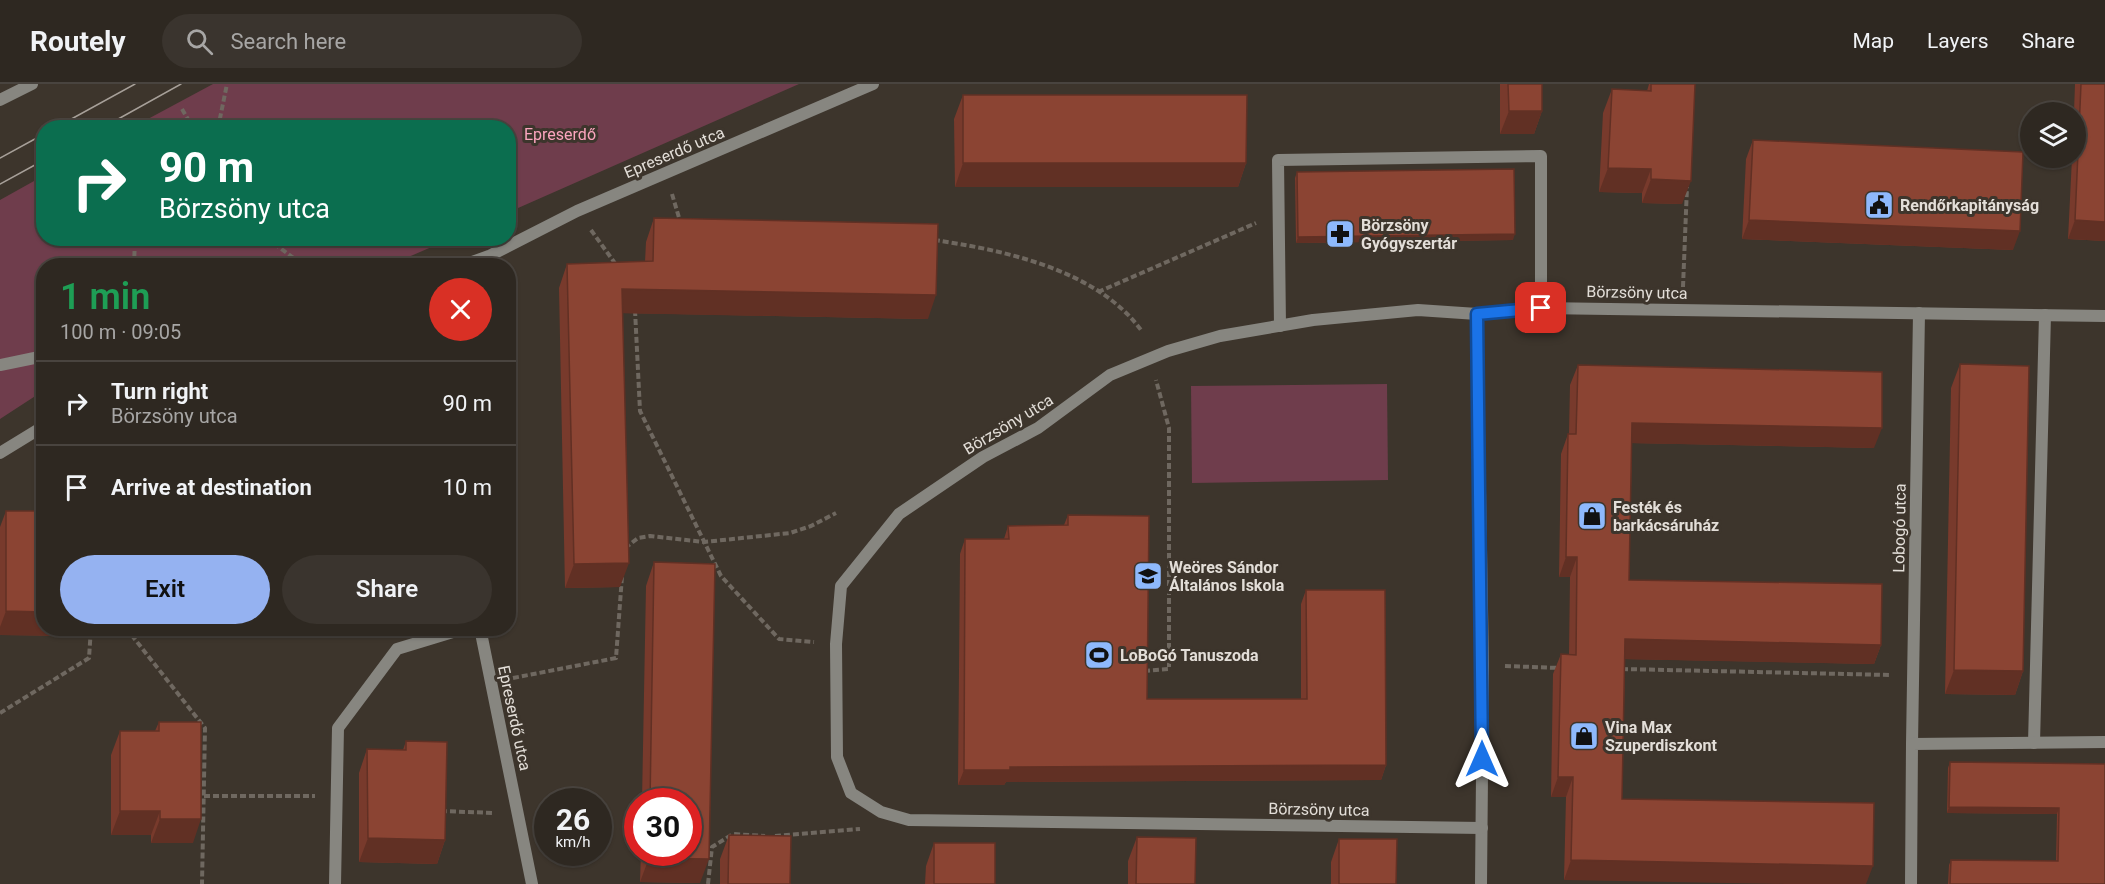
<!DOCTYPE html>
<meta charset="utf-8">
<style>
:root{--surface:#2e2821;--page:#3a342e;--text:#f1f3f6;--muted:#a7a6a5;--line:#49443f;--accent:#95b2f1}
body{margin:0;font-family:Roboto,sans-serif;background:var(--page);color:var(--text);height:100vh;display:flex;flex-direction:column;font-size:22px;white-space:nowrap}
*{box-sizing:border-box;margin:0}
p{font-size:20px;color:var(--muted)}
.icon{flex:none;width:33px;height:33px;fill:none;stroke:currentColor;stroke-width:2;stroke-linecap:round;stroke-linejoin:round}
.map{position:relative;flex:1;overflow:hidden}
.sheet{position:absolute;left:36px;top:174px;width:480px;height:378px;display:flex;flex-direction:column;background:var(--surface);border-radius:24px;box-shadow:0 2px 4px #0004,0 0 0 2px var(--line)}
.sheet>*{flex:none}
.banner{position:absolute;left:36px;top:36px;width:480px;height:126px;border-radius:24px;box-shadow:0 2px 4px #0004,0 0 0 2px var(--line);background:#0b6e4f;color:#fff;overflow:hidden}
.buttons{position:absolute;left:2020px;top:18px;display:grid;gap:12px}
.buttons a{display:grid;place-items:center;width:66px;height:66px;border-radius:50%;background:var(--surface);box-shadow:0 2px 4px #0004,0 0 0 2px var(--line);font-size:30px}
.speed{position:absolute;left:534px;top:704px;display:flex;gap:12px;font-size:30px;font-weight:700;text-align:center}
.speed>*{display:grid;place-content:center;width:78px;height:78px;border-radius:50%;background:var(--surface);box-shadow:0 2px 4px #0004,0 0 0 2px var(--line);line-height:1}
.speed small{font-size:15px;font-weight:400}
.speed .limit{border:9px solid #d22;background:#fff;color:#111}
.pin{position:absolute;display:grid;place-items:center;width:51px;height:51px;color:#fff;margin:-26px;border-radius:12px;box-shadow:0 3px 9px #0006}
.me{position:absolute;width:66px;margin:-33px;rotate:0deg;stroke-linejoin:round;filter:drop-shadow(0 0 4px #0008)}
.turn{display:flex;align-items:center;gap:21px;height:126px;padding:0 24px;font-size:27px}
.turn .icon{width:78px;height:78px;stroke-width:2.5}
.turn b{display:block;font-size:42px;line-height:51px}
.round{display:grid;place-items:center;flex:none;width:63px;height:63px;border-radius:32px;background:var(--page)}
.head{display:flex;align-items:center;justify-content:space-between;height:102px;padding:0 24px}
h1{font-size:36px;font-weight:600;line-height:45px;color:#1e9e55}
.primary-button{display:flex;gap:12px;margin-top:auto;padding:12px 24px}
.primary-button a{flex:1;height:69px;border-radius:36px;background:var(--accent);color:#111;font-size:24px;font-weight:600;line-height:69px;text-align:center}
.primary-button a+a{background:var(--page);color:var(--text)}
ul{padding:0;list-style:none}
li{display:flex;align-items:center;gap:18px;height:84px;padding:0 24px;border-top:2px solid var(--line)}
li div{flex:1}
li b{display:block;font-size:22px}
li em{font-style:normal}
header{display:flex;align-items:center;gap:36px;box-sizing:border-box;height:84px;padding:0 30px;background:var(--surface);border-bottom:2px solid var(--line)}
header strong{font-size:28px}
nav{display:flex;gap:33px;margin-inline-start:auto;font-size:21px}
.search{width:420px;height:54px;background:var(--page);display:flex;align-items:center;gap:15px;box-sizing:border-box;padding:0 21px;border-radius:33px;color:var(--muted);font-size:22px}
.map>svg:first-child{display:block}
</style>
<header>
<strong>Routely</strong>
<div class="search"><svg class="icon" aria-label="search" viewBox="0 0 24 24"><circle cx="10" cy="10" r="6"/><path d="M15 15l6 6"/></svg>Search here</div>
<nav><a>Map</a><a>Layers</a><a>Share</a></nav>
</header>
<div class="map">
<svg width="2105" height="800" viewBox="0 0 2105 800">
<rect width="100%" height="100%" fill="#3d352c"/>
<g fill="#6f3d4c">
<polygon points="213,0 799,0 509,128 508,44 133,43"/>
<polygon points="43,92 44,154 450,155 390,181 44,182 43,307 0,335 0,116"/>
<polygon points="1387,300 1388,396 1192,399 1191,302"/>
</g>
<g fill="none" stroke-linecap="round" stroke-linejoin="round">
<g stroke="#6f6860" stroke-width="4" stroke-dasharray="6 3" stroke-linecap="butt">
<polyline points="182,25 193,44"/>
<polyline points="218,44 227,0"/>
<polyline points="672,110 680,137"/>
<polyline points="591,146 617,182"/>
<polyline points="267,154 304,182"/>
<path d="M 934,156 C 1004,166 1097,186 1141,246"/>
<polyline points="134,182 135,154"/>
<polyline points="1683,203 1687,103"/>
<polyline points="1098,208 1256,139"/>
<polyline points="635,226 640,327 721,492 779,555 814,558"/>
<polyline points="625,464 638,454 650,452 704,458 790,449 811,442 836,429"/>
<polyline points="126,544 205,644 202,800"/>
<polyline points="1505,582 1560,584"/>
<polyline points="1622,585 1890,591"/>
<polyline points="1144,587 1169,585 1169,344 1156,296"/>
<polyline points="513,594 616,574 622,492"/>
<polyline points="0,629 89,574 91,544"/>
<polyline points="204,712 315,712"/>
<polyline points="441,727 494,729"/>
<polyline points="775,752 860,745"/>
<polyline points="708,800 712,763 733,750 765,752"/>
</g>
<g stroke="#878680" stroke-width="12">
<polyline points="0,16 32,0"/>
<polyline points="1280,242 1278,76 1541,72 1541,224"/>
<polyline points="2034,659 2045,231"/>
<polyline points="1912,660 1919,229"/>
<polyline points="335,800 338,644 397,565 466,544"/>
<polyline points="1911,800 1912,660 2105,658"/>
</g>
<g stroke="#878680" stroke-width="12">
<polyline points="461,182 489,172 577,127 873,0"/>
<polyline points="1477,230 1483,582 1481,800"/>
<polyline points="0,281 44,272"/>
<polyline points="0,369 44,342"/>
<polyline points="480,544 532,800"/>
<polyline points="1482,744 909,736 881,728 851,709 837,673 836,560 841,502 899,430 983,373 1038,344 1110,291 1168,267 1220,252 1313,236 1418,226 1477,230 1541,224 2105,232"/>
</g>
<g stroke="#a7a099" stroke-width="1.5">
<polyline points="55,44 135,0"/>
<polyline points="102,44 181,0"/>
<polyline points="0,74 44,50"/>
<polyline points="0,100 44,76"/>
</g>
</g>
<g fill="#783a2c">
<polygon points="1500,0 1542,0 1542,27 1534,50 1500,50"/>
<polygon points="1649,0 1695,0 1682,120 1642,119 1642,109 1599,108 1603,29 1612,5 1647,7"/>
<polygon points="2075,0 2105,0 2105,157 2068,155 2072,74 2076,74 2076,28 2074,28"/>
<polygon points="963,11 1246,79 1238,103 955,103 954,35"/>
<polygon points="1753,56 2013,166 1742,155 1746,75"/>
<polygon points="1297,88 1513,156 1296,159 1295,94"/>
<polygon points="654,134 928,235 623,229 620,503 565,504 559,204 567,180 645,178 646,158"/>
<polygon points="1960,280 2023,587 2015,611 1945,610 1951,304"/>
<polygon points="1578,281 1874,364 1632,359 1629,496 1881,561 1874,580 1625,575 1622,715 1564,796 1566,713 1551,713 1553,590 1561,570 1569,570 1570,493 1559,493 1561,370 1568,350 1569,350 1570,301"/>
<polygon points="6,427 44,544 82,544 79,552 0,551 0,443"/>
<polygon points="1068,431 1147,615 1301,615 1301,520 1306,506 1386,681 1381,696 1006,698 1004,701 958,701 960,470 965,455 1004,455 1008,442 1064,441"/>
<polygon points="654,478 700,799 640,798 641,768 688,768 688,717 642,717 646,502"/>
<polygon points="159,638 193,759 151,759 151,751 111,751 111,671 120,647 155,647"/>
<polygon points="406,657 445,756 437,780 359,778 359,689 367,665 403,666"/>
<polygon points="1950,678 2105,680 2105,800 1948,800 1949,781 1951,776 2056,777 2057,730 1947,729 1948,684"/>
<polygon points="729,751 790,800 720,800 720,775"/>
<polygon points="1137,753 1195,800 1128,800 1128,777"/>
<polygon points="1339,755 1396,800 1331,800 1331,778"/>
<polygon points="934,759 995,800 925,800 926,782"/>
</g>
<g fill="#613024">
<polygon points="1509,27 1542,27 1534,50 1500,50"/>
<polygon points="963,79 1246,79 1238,103 955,103"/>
<polygon points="1608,84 1651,85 1642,109 1599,108"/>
<polygon points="1651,95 1691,97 1682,120 1642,119"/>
<polygon points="1749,136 2020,147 2013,166 1742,155"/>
<polygon points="2075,136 2105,138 2105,157 2068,155"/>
<polygon points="1515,150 1513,156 1296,159 1298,153"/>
<polygon points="622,205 936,211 928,235 613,229"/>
<polygon points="1632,339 1882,344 1874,364 1625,359"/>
<polygon points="1566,473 1577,473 1570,493 1559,493"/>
<polygon points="629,479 620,503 565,504 574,480"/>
<polygon points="6,527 44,528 44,544 82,544 79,552 0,551 0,543"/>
<polygon points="1625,555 1881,561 1874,580 1618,575"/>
<polygon points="1954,586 2023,587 2015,611 1945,610"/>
<polygon points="1386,681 1381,696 1006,698 1004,701 958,701 964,686 1010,683"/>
<polygon points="1558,693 1573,693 1566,713 1551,713"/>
<polygon points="1949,723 2059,724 2057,730 1947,729"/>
<polygon points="120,727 160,727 151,751 111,751"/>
<polygon points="160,735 201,735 193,759 151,759"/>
<polygon points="368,754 445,756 437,780 359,778"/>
<polygon points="649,774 709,775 700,799 640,798"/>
<polygon points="1571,776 1873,782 1866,800 1785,800 1564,796"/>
</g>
<g fill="#8b4433" stroke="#613024" stroke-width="1.5">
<polygon points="1508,0 1542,0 1542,27 1509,27"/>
<polygon points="1651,0 1695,0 1691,97 1651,95 1651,85 1608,84 1612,5 1651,7"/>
<polygon points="2081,0 2105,0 2105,138 2075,136"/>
<polygon points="963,11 1247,11 1246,79 963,79"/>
<polygon points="1753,56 2023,68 2020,147 1749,136"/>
<polygon points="1514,85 1515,150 1298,153 1297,88"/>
<polygon points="654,134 938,140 936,211 622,205 629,479 574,480 567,180 653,177"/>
<polygon points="1960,280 2029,282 2023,587 1954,586"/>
<polygon points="1578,281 1882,288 1882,344 1632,339 1629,496 1882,500 1881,561 1625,555 1622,715 1874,719 1873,782 1571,776 1573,693 1558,693 1561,570 1576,571 1577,473 1566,473 1568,350 1576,350"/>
<polygon points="6,427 44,427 44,528 6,527"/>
<polygon points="1068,431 1149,432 1147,615 1307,615 1306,506 1385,506 1386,681 1010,683 1010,686 964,686 965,455 1009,455 1008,442 1068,441"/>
<polygon points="654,478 715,480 709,775 649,774 649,768 688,768 688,717 650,717"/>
<polygon points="159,638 201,638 201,735 160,735 160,727 120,727 120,647 159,647"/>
<polygon points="406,657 447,658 445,756 368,754 367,665 406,666"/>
<polygon points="1950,678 2105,680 2105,800 1950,800 1951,776 2058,777 2059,724 1949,723"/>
<polygon points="729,751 791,752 790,800 728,800"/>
<polygon points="1137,753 1196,754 1195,800 1136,800"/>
<polygon points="1339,755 1397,755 1396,800 1339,800"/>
<rect x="934" y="759" width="61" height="41"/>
</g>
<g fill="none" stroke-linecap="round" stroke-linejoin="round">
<g stroke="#114b97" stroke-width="15">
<polyline id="route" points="1482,675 1477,230 1541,224"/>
</g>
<use href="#route" stroke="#1a73e8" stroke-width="10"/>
</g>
<defs>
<g id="civic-square" transform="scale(1.5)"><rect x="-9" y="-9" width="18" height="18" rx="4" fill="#8eb9fc" stroke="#3d352c"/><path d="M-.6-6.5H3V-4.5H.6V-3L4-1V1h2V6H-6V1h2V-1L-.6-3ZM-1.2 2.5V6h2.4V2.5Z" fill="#111"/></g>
<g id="pharmacy-square" transform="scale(1.5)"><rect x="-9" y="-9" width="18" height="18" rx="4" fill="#8eb9fc" stroke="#3d352c"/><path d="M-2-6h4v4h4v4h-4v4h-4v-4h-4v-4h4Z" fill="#111"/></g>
<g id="shop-square" transform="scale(1.5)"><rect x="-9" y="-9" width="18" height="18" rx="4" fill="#8eb9fc" stroke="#3d352c"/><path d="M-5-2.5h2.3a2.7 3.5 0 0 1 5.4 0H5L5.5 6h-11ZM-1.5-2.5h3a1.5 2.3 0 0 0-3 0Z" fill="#111"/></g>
<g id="school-square" transform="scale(1.5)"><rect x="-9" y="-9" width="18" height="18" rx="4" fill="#8eb9fc" stroke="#3d352c"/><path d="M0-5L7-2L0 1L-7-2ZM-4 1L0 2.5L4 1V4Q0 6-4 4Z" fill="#111"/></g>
<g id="stadium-square" transform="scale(1.5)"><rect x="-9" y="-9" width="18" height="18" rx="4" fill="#8eb9fc" stroke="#3d352c"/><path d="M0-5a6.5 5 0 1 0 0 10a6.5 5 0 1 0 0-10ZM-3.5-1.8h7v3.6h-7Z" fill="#111"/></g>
</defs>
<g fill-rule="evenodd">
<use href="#civic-square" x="1879" y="121"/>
<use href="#pharmacy-square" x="1340" y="150"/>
<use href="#shop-square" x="1592" y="432"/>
<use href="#school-square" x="1148" y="492"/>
<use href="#stadium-square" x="1099" y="571"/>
<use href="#shop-square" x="1584" y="652"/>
</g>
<g text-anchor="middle" stroke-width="6" stroke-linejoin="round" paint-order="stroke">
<g font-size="16" fill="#fba5be" stroke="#3d352c">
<text x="560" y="56">Epreserdő</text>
</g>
<g font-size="16" fill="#e3ded8" stroke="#3d352c">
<text transform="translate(674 68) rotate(-23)" y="6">Epreserdő utca</text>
<text transform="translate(1637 208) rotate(1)" y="6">Börzsöny utca</text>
<text transform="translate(1008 340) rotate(-31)" y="6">Börzsöny utca</text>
<text transform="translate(1899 444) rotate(-89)" y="6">Lobogó utca</text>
<text transform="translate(515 634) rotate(78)" y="6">Epreserdő utca</text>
<text transform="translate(1319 725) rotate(1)" y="6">Börzsöny utca</text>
</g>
<g font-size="16" font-weight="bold" fill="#e3ded8" stroke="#3d352c" text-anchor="start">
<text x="1900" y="127">Rendőrkapitányság</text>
<text x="1361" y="147">Börzsöny<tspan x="1361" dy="18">Gyógyszertár</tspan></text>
<text x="1613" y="429">Festék és<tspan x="1613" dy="18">barkácsáruház</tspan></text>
<text x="1169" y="489">Weöres Sándor<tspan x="1169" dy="18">Általános Iskola</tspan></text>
<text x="1120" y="577">LoBoGó Tanuszoda</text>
<text x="1605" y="649">Vina Max<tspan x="1605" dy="18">Szuperdiszkont</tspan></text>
</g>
</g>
</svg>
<div class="buttons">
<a><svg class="icon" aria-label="layers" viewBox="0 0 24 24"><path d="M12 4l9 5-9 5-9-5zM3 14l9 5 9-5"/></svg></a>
</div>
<div class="speed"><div>26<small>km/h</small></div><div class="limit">30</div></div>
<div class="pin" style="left:1541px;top:224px;background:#d93025"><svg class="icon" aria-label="arrive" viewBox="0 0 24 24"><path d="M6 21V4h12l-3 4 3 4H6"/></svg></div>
<svg class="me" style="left:1482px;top:675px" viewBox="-20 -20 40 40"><path d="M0-17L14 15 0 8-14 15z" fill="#1a73e8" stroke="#fff" stroke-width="4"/></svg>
<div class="banner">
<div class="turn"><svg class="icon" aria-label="right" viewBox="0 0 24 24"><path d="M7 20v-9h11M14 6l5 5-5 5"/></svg><div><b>90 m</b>Börzsöny utca</div></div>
</div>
<section class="sheet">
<div class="head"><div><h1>1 min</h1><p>100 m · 09:05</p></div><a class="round" style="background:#d93025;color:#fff"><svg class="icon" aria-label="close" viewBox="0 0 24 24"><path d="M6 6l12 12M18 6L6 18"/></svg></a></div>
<ul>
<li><svg class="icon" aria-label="right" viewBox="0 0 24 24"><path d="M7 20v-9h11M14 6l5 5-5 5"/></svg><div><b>Turn right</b><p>Börzsöny utca</p></div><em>90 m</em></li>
<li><svg class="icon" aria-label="arrive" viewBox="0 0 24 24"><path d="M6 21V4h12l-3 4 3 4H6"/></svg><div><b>Arrive at destination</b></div><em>10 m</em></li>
</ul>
<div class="primary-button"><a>Exit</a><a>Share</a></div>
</section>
</div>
